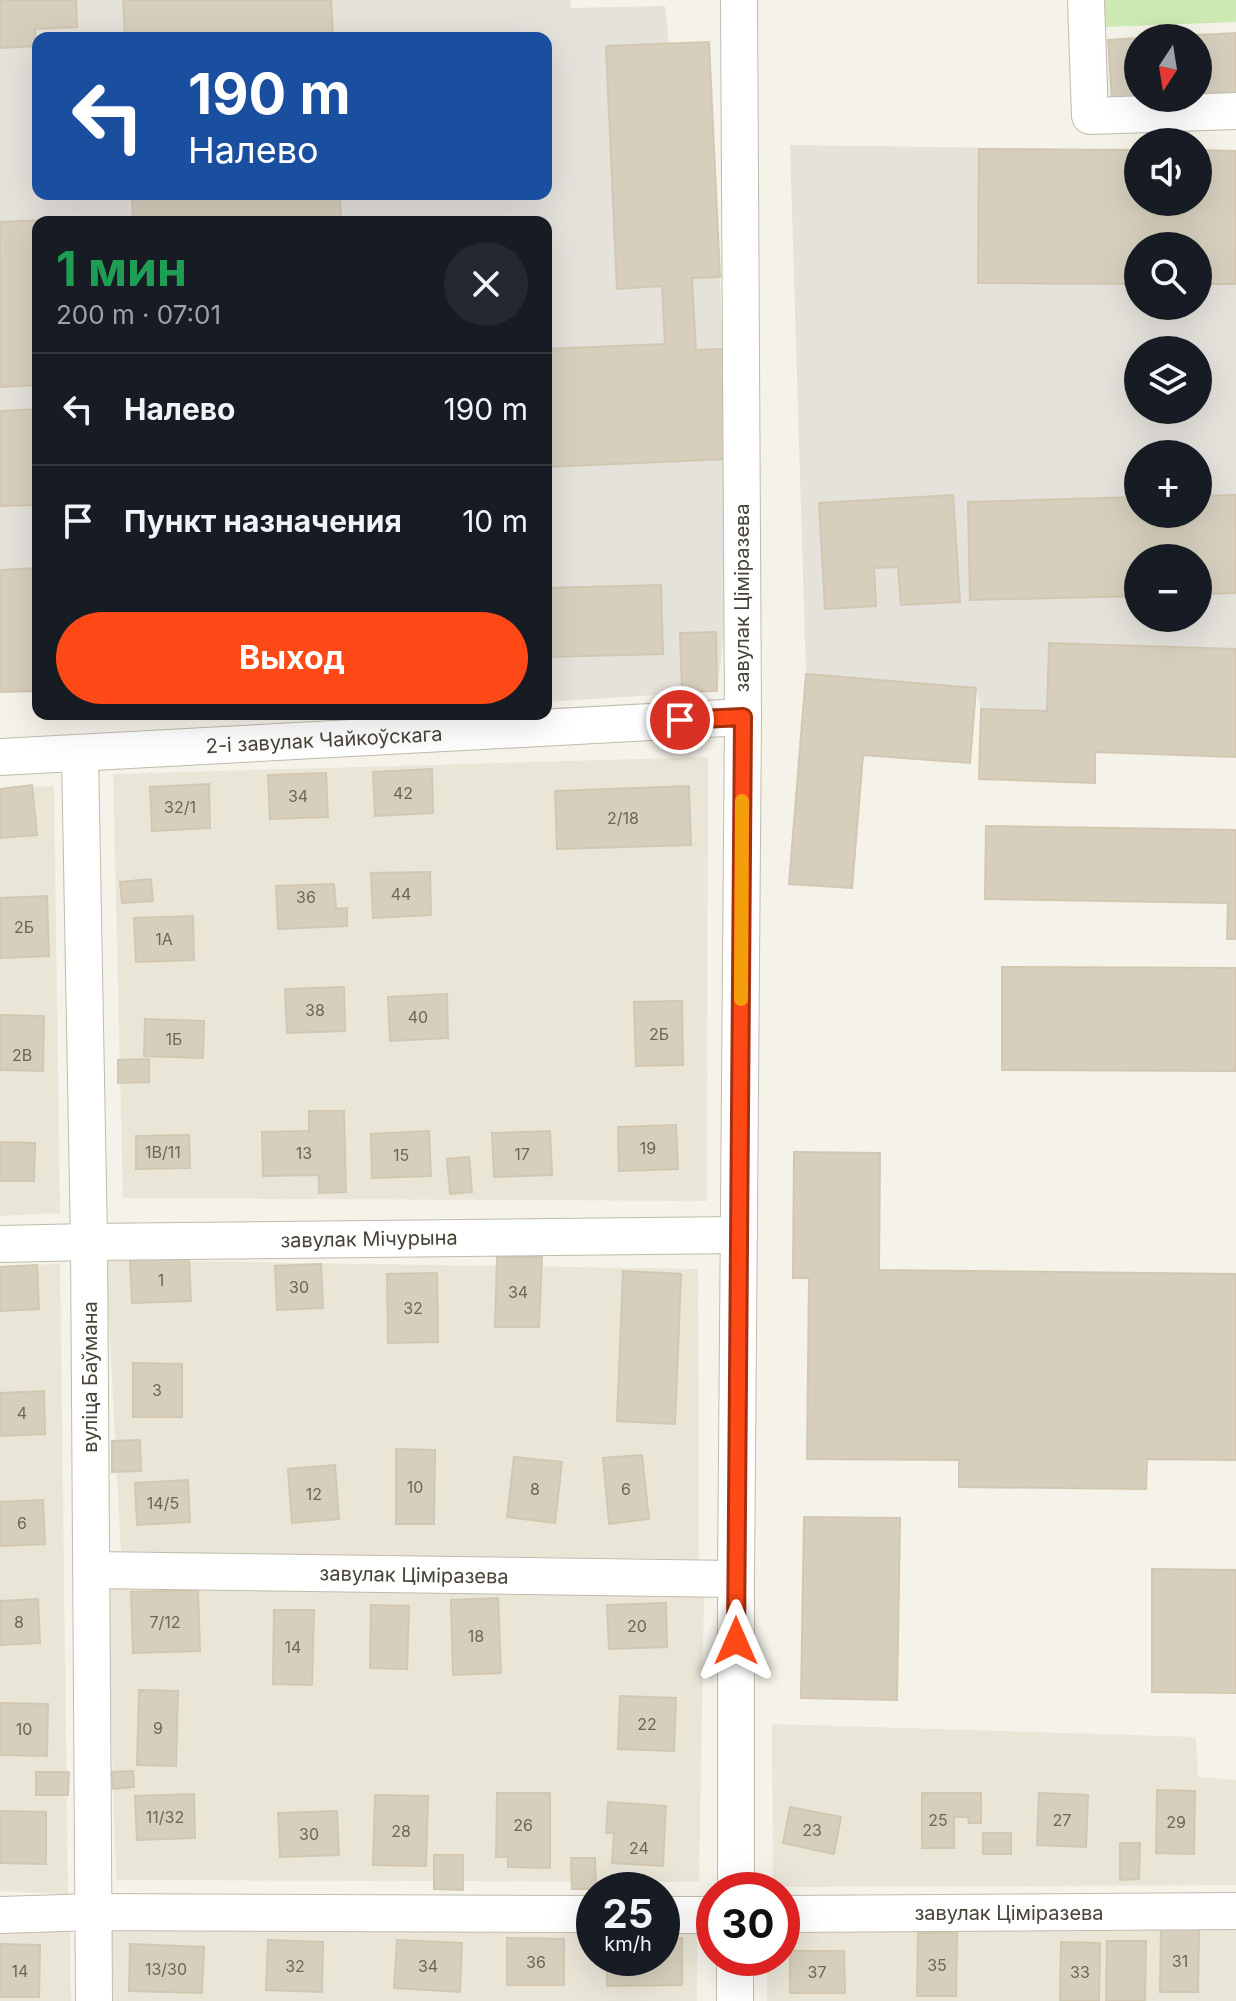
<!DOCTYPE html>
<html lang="ru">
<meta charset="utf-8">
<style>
:root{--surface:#171b24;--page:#242831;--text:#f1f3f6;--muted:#9ea1a6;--line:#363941;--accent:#ff4917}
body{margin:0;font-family:Inter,sans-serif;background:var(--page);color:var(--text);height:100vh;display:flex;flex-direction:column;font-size:30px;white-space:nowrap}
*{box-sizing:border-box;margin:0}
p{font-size:26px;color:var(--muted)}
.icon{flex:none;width:44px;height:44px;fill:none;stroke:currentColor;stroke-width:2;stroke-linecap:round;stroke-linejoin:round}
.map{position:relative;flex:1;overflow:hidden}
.sheet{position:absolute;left:32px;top:216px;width:520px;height:504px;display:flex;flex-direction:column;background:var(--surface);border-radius:16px;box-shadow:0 8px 32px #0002}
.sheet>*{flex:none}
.hud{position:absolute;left:32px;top:32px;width:520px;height:168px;border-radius:16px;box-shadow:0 8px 32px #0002;background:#1a4fa0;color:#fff;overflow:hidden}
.needle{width:52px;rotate:192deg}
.controls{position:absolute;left:1124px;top:24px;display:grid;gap:16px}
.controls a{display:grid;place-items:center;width:88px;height:88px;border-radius:50%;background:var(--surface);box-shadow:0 8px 32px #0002;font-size:40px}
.speed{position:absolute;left:576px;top:1872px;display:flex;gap:16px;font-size:40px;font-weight:700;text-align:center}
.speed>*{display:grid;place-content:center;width:104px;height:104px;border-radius:50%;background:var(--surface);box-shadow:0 8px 32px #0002;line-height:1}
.speed small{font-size:20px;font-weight:400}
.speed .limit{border:12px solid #d22;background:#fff;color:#111}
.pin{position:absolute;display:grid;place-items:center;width:68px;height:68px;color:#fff;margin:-34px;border:4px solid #fff;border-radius:50%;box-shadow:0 2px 8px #0007}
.me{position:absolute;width:88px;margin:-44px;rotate:0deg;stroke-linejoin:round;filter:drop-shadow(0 0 6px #0008)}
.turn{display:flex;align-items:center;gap:28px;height:168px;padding:0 24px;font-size:36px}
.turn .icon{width:104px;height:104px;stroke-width:2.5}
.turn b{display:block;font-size:56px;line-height:68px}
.round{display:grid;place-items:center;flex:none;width:84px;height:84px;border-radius:42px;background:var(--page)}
.head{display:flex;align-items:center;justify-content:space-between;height:136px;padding:0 24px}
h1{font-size:48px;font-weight:700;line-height:60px;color:#1e9e55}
.action{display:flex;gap:16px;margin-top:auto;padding:16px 24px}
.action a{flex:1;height:92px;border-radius:48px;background:var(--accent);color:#fff;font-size:32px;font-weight:700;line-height:92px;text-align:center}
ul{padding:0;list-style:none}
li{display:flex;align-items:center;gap:24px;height:112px;padding:0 24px;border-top:2px solid var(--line)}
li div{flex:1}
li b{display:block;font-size:30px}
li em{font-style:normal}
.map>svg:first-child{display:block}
</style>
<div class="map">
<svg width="1236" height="2001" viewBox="0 0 1236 2001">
<rect width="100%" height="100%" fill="#f5f2ea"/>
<g fill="#e9e5d7">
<polygon points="708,757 707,1201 123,1198 113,774"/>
<polygon points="54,786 60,1213 0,1216 0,788"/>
<polygon points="106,1260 698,1269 699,1559 121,1553"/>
<polygon points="60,1264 68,1894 0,1891 0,1266"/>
<polygon points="107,1583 704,1594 699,1882 116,1880"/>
<polygon points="772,1724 1196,1737 1198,1777 1236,1780 1236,1885 773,1887"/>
<polygon points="594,1925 594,1958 662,1958 662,1925 697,1925 697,2001 112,2001 111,1928"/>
<polygon points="70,1927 71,2001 0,2001 0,1931"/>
<polygon points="782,1928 1236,1928 1236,2001 767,2001 767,1958 782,1958"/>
</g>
<g fill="#e5e1db" fill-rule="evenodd">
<path d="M 0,0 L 570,0 L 571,8 L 665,6 L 669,44 L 709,42 L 728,459 L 736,543 L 717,691 L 546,702 L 546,222 L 38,222 L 38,691 L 0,692 ZM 38,38 L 546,38 L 546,194 L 38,194 Z"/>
<path d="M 790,145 L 1138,150 L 1138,202 L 1198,202 L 1198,150 L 1236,151 L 1236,649 L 1049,643 L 1047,711 L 981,709 L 976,688 L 806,674 ZM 1138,246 L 1198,246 L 1198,306 L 1138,306 ZM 1138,350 L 1198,350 L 1198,410 L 1138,410 ZM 1138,454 L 1198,454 L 1198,514 L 1138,514 ZM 1138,558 L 1198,558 L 1198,618 L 1138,618 Z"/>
</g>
<polygon fill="#cdeab2" points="1104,0 1236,0 1236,22 1105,27"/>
<g fill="#d7cfbe" stroke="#d2c8b1" stroke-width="2">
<polygon points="0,0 76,0 77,27 35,29 36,46 0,48"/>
<polygon points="123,0 331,0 333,38 125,38"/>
<polygon points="1236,33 1236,94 1198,96 1198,38 1146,38"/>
<polygon points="1138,38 1138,98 1112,100 1108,40"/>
<polygon points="709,42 720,277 692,278 696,350 723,349 728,459 546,467 546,349 665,344 662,286 617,289 606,46"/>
<polygon points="979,149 1138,150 1138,202 1198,202 1198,150 1236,151 1236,284 1198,284 1198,246 1138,246 1138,284 978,283"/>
<polygon points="132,194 340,194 341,222 133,222"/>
<polygon points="43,220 43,222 38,222 38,385 0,387 0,222"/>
<polygon points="38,409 38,505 0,506 0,411"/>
<polygon points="953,495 960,602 901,605 898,567 874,568 876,606 825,609 819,503"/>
<polygon points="1236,495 1236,593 1198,594 1198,558 1138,558 1138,596 970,600 968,502 1138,497 1138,514 1198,514 1198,496"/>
<polygon points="38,568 38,691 0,692 0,570"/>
<polygon points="661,585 663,654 546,657 546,588"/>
<polygon points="716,632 717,691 682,692 680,633"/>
<polygon points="1049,643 1236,649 1236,757 1095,752 1095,783 979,779 981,709 1047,711"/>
<polygon points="806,674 976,688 970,763 863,755 852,888 789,884"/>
<polygon points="432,769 433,813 375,816 373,772"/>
<polygon points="326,773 328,817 270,819 268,775"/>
<polygon points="209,784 210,828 152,831 150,787"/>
<polygon points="32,785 37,835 0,838 0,789"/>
<polygon points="689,786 691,845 557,849 555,791"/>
<polygon points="986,826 1236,830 1236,939 1227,939 1228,903 985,899"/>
<polygon points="430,872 431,915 373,918 371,873"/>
<polygon points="151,879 153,901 122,903 120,882"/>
<polygon points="334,884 336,909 347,908 347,926 278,929 276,886"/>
<polygon points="47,896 49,956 0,958 0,898"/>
<polygon points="193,916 194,960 136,962 134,918"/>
<polygon points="1002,967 1236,968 1236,1071 1002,1070"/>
<polygon points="344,987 345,1031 287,1033 285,989"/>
<polygon points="447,994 448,1038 390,1041 388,997"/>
<polygon points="682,1001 683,1065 636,1066 634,1002"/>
<polygon points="1,1015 44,1016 43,1071 0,1070"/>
<polygon points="145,1019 204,1021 203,1058 144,1056"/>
<polygon points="149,1059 149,1082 118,1083 118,1060"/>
<polygon points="309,1111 344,1111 346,1192 319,1193 319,1175 263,1176 262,1132 309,1131"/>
<polygon points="676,1125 678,1169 619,1171 618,1127"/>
<polygon points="429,1131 431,1176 372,1178 371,1134"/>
<polygon points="550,1131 552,1175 494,1177 492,1133"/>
<polygon points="189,1135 190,1168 136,1169 136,1136"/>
<polygon points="0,1142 35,1143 34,1181 0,1181"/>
<polygon points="794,1152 880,1153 879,1270 1236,1274 1236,1460 1147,1459 1146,1489 959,1487 959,1460 807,1459 809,1278 793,1278"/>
<polygon points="469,1157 472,1192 450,1194 447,1159"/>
<polygon points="189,1257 191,1301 132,1303 130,1259"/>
<polygon points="497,1257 542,1257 539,1327 495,1327"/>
<polygon points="321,1264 323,1308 277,1310 275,1266"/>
<polygon points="37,1265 39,1309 0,1311 0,1267"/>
<polygon points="623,1271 681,1274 675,1424 617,1421"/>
<polygon points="437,1273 438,1342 388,1343 387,1274"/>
<polygon points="133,1363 182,1364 182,1417 133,1417"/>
<polygon points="44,1391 45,1434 0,1436 0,1393"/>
<polygon points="140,1440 141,1471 112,1472 112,1441"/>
<polygon points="396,1449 435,1450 434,1524 396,1524"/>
<polygon points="642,1455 649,1519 609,1524 603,1458"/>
<polygon points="514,1457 562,1462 555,1523 507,1517"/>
<polygon points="335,1465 339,1519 292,1523 288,1469"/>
<polygon points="188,1480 190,1522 137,1525 135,1483"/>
<polygon points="43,1500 45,1544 0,1546 0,1502"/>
<polygon points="804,1517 900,1518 897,1700 801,1698"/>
<polygon points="1152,1569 1236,1570 1236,1693 1152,1692"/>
<polygon points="198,1590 200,1651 133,1653 131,1592"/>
<polygon points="498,1598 501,1673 453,1675 451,1600"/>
<polygon points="38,1599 40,1643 0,1645 0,1601"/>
<polygon points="666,1603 667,1647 609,1649 607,1605"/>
<polygon points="371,1605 409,1606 407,1669 370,1668"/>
<polygon points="274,1610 314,1610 312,1685 273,1684"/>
<polygon points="139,1690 178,1691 176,1766 137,1765"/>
<polygon points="620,1696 676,1698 674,1751 618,1749"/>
<polygon points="0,1703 48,1704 47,1756 0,1755"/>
<polygon points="133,1771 134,1787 113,1789 112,1772"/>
<polygon points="36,1772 69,1772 68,1795 36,1795"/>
<polygon points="1157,1790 1195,1791 1194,1854 1156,1853"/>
<polygon points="497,1793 550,1793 550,1868 508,1867 508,1857 496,1857"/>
<polygon points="922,1793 981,1793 981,1823 969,1823 968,1817 954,1817 954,1848 922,1848"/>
<polygon points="1039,1793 1088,1795 1086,1847 1037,1845"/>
<polygon points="194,1794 195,1838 137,1840 135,1796"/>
<polygon points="375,1795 428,1796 426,1866 373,1865"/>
<polygon points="608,1802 666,1806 663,1866 612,1863 614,1833 606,1833"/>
<polygon points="790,1807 841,1817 834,1854 783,1843"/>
<polygon points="0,1811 46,1812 46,1864 0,1863"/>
<polygon points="337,1811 339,1855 280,1857 278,1813"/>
<rect x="983" y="1833" width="28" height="21"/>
<polygon points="1120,1843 1140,1843 1139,1879 1120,1880"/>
<polygon points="434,1855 463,1855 463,1890 434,1889"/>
<polygon points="571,1858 595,1858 596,1889 572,1889"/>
<polygon points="1161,1929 1199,1929 1198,1992 1160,1992"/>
<polygon points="918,1933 957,1933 956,1996 917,1996"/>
<polygon points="507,1938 564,1939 564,1985 507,1985"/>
<polygon points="662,1938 682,1938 682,1985 607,1986 607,1958 662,1958"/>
<polygon points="268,1940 323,1942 322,1992 266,1990"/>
<polygon points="397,1940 462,1943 460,1992 394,1988"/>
<polygon points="1107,1941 1146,1941 1145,2001 1106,2001"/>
<polygon points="1061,1942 1100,1943 1099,2001 1060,2001"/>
<polygon points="0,1944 40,1945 39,1997 0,1997"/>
<polygon points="130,1944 204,1947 202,1993 129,1991"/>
<polygon points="790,1951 844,1951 845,1993 790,1993"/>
</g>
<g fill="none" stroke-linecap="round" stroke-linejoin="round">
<g stroke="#c1bbac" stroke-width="38">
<g id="minor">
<polyline points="1086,0 1090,116 1236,111"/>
<polyline points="80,753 89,1242 94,2001"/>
<polyline points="0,757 743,717"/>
<polyline points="0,1244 89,1242 739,1235"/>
<polyline points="91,1570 736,1579"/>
<polyline points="736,1890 736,1579 743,717 739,0"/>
<polyline points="782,1914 1236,1911"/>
<polyline points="0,1915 93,1912 594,1914"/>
<polyline points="662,1915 714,1915"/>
<polyline points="735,2001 735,1958"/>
</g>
</g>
<use href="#minor" stroke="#fff" stroke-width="36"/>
</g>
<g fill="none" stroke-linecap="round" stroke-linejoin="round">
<g stroke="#a62f0f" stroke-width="20">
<polyline id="route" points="680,720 743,717 736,1641"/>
</g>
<use href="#route" stroke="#ff4917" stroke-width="14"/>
<polyline stroke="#f59e0b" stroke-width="14" points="741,999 742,801"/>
</g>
<g text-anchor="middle" stroke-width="7" stroke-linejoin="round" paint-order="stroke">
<g font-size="16" fill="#6c6659">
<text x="403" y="799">42</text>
<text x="298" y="802">34</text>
<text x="180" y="813">32/1</text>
<text x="623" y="824">2/18</text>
<text x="401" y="900">44</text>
<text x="306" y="903">36</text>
<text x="24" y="933">2Б</text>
<text x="164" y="945">1А</text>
<text x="315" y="1016">38</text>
<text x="418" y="1023">40</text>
<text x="659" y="1040">2Б</text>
<text x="174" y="1045">1Б</text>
<text x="22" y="1061">2В</text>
<text x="648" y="1154">19</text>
<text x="163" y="1158">1В/11</text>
<text x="304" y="1159">13</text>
<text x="522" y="1160">17</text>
<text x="401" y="1161">15</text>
<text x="161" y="1286">1</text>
<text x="299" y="1293">30</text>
<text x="518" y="1298">34</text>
<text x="413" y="1314">32</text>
<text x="157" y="1396">3</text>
<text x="22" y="1419">4</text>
<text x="415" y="1493">10</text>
<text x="535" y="1495">8</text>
<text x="626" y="1495">6</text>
<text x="314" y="1500">12</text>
<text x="163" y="1509">14/5</text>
<text x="22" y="1529">6</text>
<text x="19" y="1628">8</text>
<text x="165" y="1628">7/12</text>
<text x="637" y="1632">20</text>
<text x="476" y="1642">18</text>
<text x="293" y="1653">14</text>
<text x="647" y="1730">22</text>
<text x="158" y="1734">9</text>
<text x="24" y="1735">10</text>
<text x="165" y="1823">11/32</text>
<text x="938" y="1826">25</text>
<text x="1062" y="1826">27</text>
<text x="1176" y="1828">29</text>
<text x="523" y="1831">26</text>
<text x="812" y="1836">23</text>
<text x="401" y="1837">28</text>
<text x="309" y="1840">30</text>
<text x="639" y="1854">24</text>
<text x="1180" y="1967">31</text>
<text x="536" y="1968">36</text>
<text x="937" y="1971">35</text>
<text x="295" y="1972">32</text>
<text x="428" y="1972">34</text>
<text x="166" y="1975">13/30</text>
<text x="20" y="1977">14</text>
<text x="817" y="1978">37</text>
<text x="1080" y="1978">33</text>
</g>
<g font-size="20" fill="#494337" stroke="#fff">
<text transform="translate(742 598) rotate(-90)" y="7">завулак Ціміразева</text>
<text transform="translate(324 740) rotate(-3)" y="7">2-і завулак Чайкоўскага</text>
<text transform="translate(369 1239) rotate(-1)" y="7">завулак Мічурына</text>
<text transform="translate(90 1377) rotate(-90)" y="7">вуліца Баўмана</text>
<text transform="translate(414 1575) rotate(1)" y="7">завулак Ціміразева</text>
<text x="1009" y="1920">завулак Ціміразева</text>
</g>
</g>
</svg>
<div class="controls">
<a><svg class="needle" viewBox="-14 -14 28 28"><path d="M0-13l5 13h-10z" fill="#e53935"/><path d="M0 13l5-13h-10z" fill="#9ea1a6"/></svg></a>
<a><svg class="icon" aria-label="sound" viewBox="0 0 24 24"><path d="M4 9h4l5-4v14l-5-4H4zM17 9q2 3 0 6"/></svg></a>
<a><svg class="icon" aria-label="search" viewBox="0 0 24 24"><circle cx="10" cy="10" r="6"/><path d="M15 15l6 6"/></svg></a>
<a><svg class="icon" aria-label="layers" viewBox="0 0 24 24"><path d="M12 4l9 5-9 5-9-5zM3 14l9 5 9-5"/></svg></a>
<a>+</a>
<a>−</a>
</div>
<div class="speed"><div>25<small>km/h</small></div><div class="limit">30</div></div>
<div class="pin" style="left:680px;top:720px;background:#d93025"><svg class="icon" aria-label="arrive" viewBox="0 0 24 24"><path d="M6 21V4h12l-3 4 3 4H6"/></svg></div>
<svg class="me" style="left:736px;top:1641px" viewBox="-20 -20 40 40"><path d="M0-17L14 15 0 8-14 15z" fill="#ff4917" stroke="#fff" stroke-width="4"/></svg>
<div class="hud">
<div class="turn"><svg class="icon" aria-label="left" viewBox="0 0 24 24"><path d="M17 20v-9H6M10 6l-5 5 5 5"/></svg><div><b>190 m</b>Налево</div></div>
</div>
<section class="sheet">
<div class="head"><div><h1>1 мин</h1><p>200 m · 07:01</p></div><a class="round"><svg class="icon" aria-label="close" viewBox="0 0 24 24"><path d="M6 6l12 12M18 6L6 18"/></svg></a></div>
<ul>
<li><svg class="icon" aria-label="left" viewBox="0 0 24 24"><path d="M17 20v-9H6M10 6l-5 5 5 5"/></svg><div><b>Налево</b></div><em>190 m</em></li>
<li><svg class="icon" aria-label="arrive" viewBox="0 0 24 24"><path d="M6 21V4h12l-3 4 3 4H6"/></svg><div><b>Пункт назначения</b></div><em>10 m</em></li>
</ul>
<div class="action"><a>Выход</a></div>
</section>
</div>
